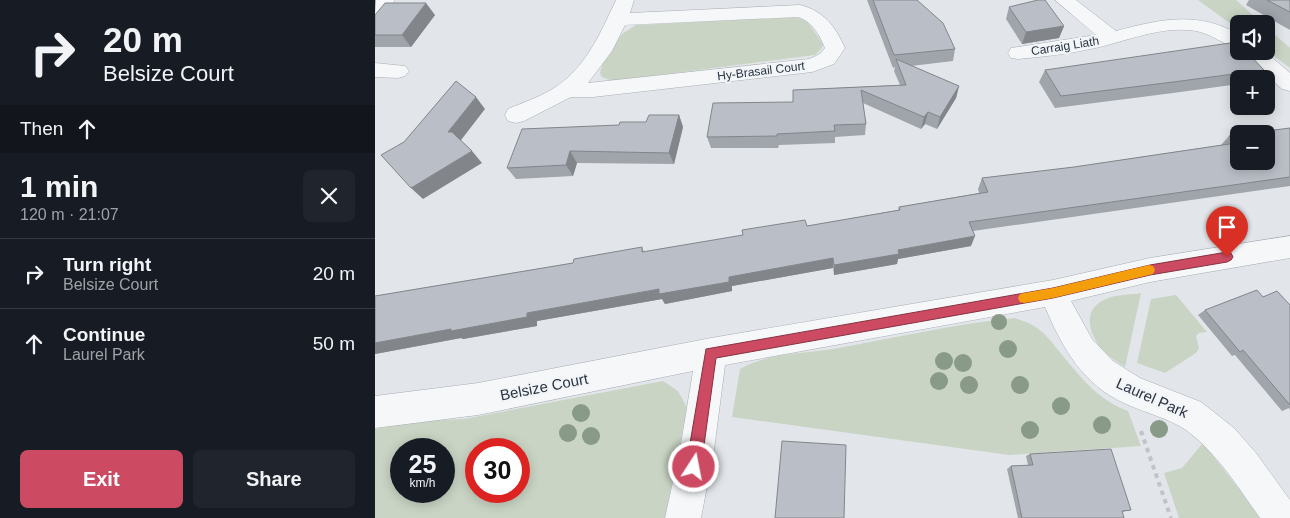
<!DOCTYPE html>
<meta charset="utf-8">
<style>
:root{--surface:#171b24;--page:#20242c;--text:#f1f3f6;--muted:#9ea1a6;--line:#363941;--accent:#cc4b63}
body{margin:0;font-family:Arial,sans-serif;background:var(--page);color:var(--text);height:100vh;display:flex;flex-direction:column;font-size:19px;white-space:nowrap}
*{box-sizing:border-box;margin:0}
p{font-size:16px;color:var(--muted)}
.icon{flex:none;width:28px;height:28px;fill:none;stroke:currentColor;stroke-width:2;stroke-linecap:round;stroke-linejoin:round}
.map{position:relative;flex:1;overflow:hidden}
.drawer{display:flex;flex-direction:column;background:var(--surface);width:375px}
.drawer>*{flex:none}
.banner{background:#171b24;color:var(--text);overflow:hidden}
.buttons{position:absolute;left:855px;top:15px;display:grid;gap:10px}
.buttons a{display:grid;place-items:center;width:45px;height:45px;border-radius:8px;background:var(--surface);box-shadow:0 2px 12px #0003;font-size:25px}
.speed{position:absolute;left:15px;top:438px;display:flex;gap:10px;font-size:25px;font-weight:700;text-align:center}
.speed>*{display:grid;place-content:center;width:65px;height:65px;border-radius:50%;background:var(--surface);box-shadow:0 2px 12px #0003;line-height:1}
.speed small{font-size:12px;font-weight:400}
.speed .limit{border:8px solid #d22;background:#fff;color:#111}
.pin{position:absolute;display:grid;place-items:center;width:42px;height:42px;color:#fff;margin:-51px -21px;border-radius:50% 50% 50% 0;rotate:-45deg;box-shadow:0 0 5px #0007}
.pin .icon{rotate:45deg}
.me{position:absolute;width:55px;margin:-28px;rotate:11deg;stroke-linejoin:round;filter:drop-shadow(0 0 4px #0008)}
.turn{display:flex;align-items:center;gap:18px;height:105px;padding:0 20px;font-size:22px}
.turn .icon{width:65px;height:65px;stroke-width:2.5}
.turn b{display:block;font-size:35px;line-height:42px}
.then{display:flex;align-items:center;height:48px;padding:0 20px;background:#0003;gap:10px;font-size:19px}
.round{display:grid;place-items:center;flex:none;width:52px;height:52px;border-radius:8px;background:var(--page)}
.overview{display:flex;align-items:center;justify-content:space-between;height:85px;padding:0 20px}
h1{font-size:30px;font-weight:600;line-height:38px}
.primary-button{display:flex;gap:10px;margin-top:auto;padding:10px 20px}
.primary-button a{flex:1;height:58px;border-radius:8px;background:var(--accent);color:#fff;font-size:20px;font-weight:600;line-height:58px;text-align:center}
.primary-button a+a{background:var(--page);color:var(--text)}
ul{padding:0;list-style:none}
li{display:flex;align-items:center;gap:15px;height:70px;padding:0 20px;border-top:1px solid var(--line)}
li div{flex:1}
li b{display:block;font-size:19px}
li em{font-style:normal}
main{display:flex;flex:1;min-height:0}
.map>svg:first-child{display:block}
</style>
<main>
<section class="drawer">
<div class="banner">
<div class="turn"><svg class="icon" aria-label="right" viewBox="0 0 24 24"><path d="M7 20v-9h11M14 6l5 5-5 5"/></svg><div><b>20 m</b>Belsize Court</div></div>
<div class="then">Then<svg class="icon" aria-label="ahead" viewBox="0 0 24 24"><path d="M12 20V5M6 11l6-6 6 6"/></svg></div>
</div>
<div class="overview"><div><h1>1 min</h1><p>120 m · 21:07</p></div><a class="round"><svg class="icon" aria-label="close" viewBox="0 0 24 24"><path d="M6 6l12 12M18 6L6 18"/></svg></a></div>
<ul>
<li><svg class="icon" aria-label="right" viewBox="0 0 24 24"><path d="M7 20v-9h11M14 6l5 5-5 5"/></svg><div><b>Turn right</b><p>Belsize Court</p></div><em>20 m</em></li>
<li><svg class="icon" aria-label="ahead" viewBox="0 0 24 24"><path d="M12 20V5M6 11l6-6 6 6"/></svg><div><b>Continue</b><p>Laurel Park</p></div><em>50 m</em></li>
</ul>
<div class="primary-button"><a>Exit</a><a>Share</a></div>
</section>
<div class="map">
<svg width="915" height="518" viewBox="0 0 915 518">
<rect width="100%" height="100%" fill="#e2e6ea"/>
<g fill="#c9d4c4" fill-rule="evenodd">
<polygon points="823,0 861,0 888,24 864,24 864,30"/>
<polygon points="420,17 432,21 448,44 447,48 440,55 237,81 227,77 225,73 228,63 247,34 261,25"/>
<polygon points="891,27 915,48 915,68 891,50"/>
<path d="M 766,293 L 750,367 C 743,362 735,358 728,351 C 714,334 706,309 731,299 C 741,294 756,295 766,293 Z"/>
<polygon points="801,295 832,332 824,333 821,336 824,348 821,353 790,373 762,363 776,299"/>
<path d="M 640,318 C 646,321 653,322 659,326 C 669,332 676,341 683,350 C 704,375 722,400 753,411 L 766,446 L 634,455 L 357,417 L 365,369 C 393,353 427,354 458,349 C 519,338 579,324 640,318 Z"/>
<path d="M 288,381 L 303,391 L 312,408 L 290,518 L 0,518 L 0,429 L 49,421 L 89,419 ZM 26,449 L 69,449 L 69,491 L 26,491 ZM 101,449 L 144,449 L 144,491 L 101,491 Z"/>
<polygon points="828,443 878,507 885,518 804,518 789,473 807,468"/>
</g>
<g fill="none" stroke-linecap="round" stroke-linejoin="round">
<g stroke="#a7adb4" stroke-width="1">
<g id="street">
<polygon points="1,0 20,0 7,17 0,19"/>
<path d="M 241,0 L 259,0 L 255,13 L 425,5 C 449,11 460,26 470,48 L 459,64 L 437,72 L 218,97 L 196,97 L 149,121 L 141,123 L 133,121 L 130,115 L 133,109 C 147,103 162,98 176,90 C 210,70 225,34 241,0 ZM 424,17 C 438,23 444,34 450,48 L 445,54 L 434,59 L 213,83 L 237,51 L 250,25 Z"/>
<path d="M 680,0 L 701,0 L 741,31 C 786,19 821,11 864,34 L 864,49 C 849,45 837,34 821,31 C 786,25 750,42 716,49 C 692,54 667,57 643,59 L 636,58 L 633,53 L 636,48 L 643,47 L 721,35 Z"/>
<polygon points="866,51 889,51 915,73 915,91 907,89"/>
<polygon points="0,63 30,66 34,71 30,76 23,78 0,77"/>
<path d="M 915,236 L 915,258 L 775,282 L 696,301 L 717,339 L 738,361 L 765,378 L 826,402 L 859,428 L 881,453 L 915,500 L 915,518 L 885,518 C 863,487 842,453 811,430 C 793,418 771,413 751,404 C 708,385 688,349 670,307 L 350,365 L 339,450 L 326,518 L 290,518 L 305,450 L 318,371 L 103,415 L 0,428 L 0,396 L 103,383 L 336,338 L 678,280 L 775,258 Z"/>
</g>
</g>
<polyline stroke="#c0c4c9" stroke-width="4" stroke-dasharray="4.5 4.5" stroke-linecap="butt" points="766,431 796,518"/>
<use href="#street" fill="#f5f7f9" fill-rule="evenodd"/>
</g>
<g fill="#899b88">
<circle cx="624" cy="322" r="8"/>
<circle cx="633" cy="349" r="9"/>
<circle cx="569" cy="361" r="9"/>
<circle cx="588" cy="363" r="9"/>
<circle cx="564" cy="381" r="9"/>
<circle cx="594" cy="385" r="9"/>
<circle cx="645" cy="385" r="9"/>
<circle cx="686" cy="406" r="9"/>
<circle cx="206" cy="413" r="9"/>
<circle cx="727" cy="425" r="9"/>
<circle cx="784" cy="429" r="9"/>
<circle cx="655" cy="430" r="9"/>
<circle cx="193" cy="433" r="9"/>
<circle cx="216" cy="436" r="9"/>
</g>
<g fill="#a0a4ab">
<polygon points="492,0 542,0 580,49 578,61 536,66 584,86 581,98 562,129 550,124 546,129 488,103 491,124 490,135 460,137 460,143 404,145 403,148 336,148 332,137 418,102 418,90 525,85 519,71 520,67 518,68"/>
<polygon points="874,0 915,0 915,30 871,5"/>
<polygon points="634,7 689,26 684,38 647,44 631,19"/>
<polygon points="0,15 60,15 36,47 0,47"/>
<polygon points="670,70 889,70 882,79 864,79 864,84 798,93 680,108 664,82"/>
<polygon points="304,115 308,127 299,164 202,163 198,176 141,179 132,168 244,125 271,122"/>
<polygon points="915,128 915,186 598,231 596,246 523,259 522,264 459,275 458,268 357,286 357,291 290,304 287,299 162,321 162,326 88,339 86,338 0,354 0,296 198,263 267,247 269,252 432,226 523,210 524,207 604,193 603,189 607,178 699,167 846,145 854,136"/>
<polygon points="888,297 915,305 915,410 914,408 907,411 860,355 857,356 823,315 830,310"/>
<polygon points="655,454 756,510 747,512 749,518 643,518 632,469 636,466 653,465 651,456"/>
</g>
<g fill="#82868b">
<polygon points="51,3 60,15 36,47 27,35"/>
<polygon points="689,26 684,38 647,44 651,32"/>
<polygon points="584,86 581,98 562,129 565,117"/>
<polygon points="101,97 110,109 83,144 73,132"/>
<polygon points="553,112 550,124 546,129 549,117"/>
<polygon points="304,115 308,127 299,164 294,153"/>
<polygon points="97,151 107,163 48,199 36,188"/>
<polygon points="195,151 202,163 198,176 191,165"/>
<polygon points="600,236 596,246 523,259 522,264 459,275 459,265 523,250"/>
<polygon points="458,258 458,268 357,286 357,291 290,304 287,299 162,321 162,326 88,339 86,338 0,354 0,343 152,313"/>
</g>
<g fill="#babfc7" stroke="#82868b">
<polygon points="498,0 542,0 568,23 580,49 519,55"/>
<polygon points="663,0 670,0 689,26 651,32 634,7"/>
<polygon points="892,0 915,0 915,12"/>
<polygon points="10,3 51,3 27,35 0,35 0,15"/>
<polygon points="862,42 864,44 864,51 871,51 889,70 806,81 686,96 670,70"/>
<polygon points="521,59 584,86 565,117 553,112 549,117 486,90 491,124 459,125 460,131 402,134 402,136 332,137 338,103 418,102 418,90 531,85"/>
<polygon points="81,81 101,97 73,132 77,132 97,151 36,188 6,155 29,142"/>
<polygon points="274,115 304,115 294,153 195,151 191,165 132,168 147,129 244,125 245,122 271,122"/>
<polygon points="915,128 915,177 594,222 600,236 523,250 524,254 459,265 458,258 354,277 354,282 284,294 284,289 152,313 152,317 76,331 76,329 0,343 0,296 198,263 199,259 267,247 267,252 368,235 367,230 430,220 432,226 525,210 524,207 613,192 607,178 699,167 861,143 854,136 864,134 864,161 891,161 891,134 869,134"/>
<polygon points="882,290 888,297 902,291 915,305 915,405 868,350 865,352 830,310"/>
<polygon points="407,441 471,445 469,518 400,518"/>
<polygon points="736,449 756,510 747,511 749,518 647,518 636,466 658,465 655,454"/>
</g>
<polygon fill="#cc4b63" stroke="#853140" points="852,252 856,253 858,257 856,260 852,262 775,275 678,298 341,358 326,467 324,472 319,474 314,472 311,467 331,349 678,288 775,265"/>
<polygon fill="#f59e0b" points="774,265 778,266 780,270 778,274 774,275 678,298 649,303 645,302 643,298 645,294 649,293 678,288"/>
<g text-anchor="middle" stroke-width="4" stroke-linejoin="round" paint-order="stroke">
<g font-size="12" fill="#2b3442" stroke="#f2f5f8">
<text transform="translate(690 46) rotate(-9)" y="4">Carraig Liath</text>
<text transform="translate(386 71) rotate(-7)" y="4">Hy-Brasail Court</text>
</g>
<g font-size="15" fill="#2b3442" stroke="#f2f5f8">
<text transform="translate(169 387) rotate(-11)" y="5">Belsize Court</text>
<text transform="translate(777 398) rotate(24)" y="5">Laurel Park</text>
</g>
</g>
</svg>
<div class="buttons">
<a><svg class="icon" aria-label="sound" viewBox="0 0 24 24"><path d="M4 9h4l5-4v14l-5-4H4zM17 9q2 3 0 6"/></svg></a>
<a>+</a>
<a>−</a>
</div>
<div class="speed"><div>25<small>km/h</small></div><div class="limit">30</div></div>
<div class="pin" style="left:852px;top:257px;background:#d93025"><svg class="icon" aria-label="arrive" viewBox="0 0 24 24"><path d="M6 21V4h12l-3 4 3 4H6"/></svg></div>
<svg class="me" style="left:319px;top:467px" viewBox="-20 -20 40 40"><circle r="17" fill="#cc4b63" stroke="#fff" stroke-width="3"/><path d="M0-11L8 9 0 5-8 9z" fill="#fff"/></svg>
</div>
</main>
